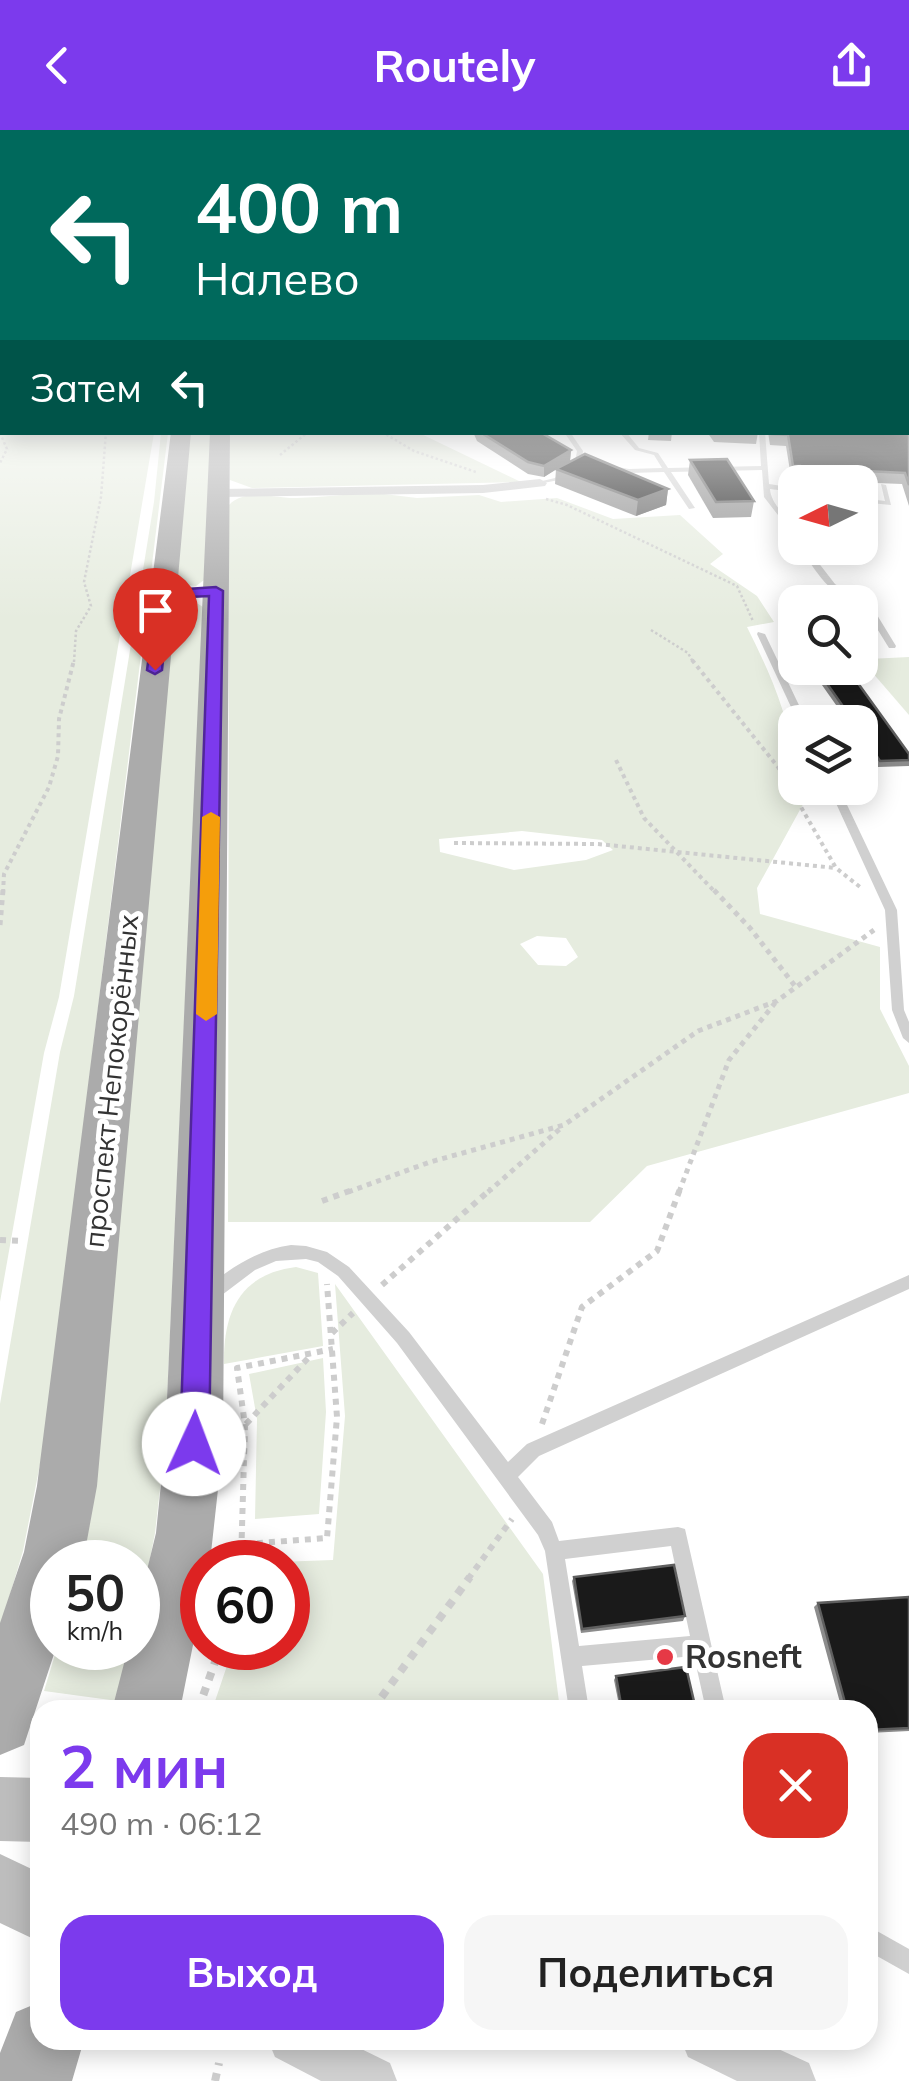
<!DOCTYPE html>
<html lang="ru">
<meta charset="utf-8">
<style>
:root{--surface:#fff;--page:#f6f6f6;--text:#222;--muted:#767676;--accent:#7c3aed}
body{margin:0;font-family:Mulish,sans-serif;background:var(--page);color:var(--text);height:100vh;display:flex;flex-direction:column;font-size:38px;white-space:nowrap}
*{box-sizing:border-box;margin:0}
p{font-size:32px;color:var(--muted)}
.icon{flex:none;width:55px;height:55px;fill:none;stroke:currentColor;stroke-width:2;stroke-linecap:round;stroke-linejoin:round}
.map{position:relative;flex:1;overflow:hidden}
.sheet{position:absolute;left:30px;top:1570px;width:848px;height:350px;display:flex;flex-direction:column;background:var(--surface);border-radius:30px;box-shadow:0 5px 25px #0003}
.sheet>*{flex:none}
.banner{position:absolute;left:0px;top:0px;width:910px;height:305px;box-shadow:0 5px 25px #0003;background:#00695c;color:#fff;overflow:hidden}
.needle{width:65px;rotate:265deg}
.buttons{position:absolute;left:778px;top:335px;display:grid;gap:20px}
.buttons a{display:grid;place-items:center;width:100px;height:100px;border-radius:20px;background:var(--surface);box-shadow:0 5px 25px #0003;font-size:50px}
.speed{position:absolute;left:30px;top:1410px;display:flex;gap:20px;font-size:50px;font-weight:700;text-align:center}
.speed>*{display:grid;place-content:center;width:130px;height:130px;border-radius:50%;background:var(--surface);box-shadow:0 5px 25px #0003;line-height:1}
.speed small{font-size:25px;font-weight:400}
.speed .limit{border:15px solid #d22;background:#fff;color:#111}
.pin{position:absolute;display:grid;place-items:center;width:85px;height:85px;color:#fff;margin:-102px -42px;border-radius:50% 50% 50% 0;rotate:-45deg;box-shadow:0 0 10px #0007}
.pin .icon{rotate:45deg}
.me{position:absolute;width:110px;margin:-55px;rotate:2deg;stroke-linejoin:round;filter:drop-shadow(0 0 8px #0008)}
.turn{display:flex;align-items:center;gap:35px;height:210px;padding:0 30px;font-size:45px}
.turn .icon{width:130px;height:130px;stroke-width:2.5}
.turn b{display:block;font-size:70px;line-height:85px}
.then{display:flex;align-items:center;height:95px;padding:0 30px;background:#0003;gap:20px;font-size:38px}
.round{display:grid;place-items:center;flex:none;width:105px;height:105px;border-radius:30px;background:var(--page)}
.overview{display:flex;align-items:center;justify-content:space-between;height:170px;padding:0 30px}
h1{font-size:60px;font-weight:700;line-height:75px;color:var(--accent)}
.cta{display:flex;gap:20px;margin-top:auto;padding:20px 30px}
.cta a{flex:1;height:115px;border-radius:30px;background:var(--accent);color:#fff;font-size:40px;font-weight:700;line-height:115px;text-align:center}
.cta a+a{background:var(--page);color:var(--text)}
header{display:flex;justify-content:space-between;align-items:center;height:130px;padding:0 30px;background:var(--accent);color:#fff;font-size:45px;font-weight:700}
.map>svg:first-child{display:block}
</style>
<header><svg class="icon" aria-label="back" viewBox="0 0 24 24"><path d="M15 5l-7 7 7 7"/></svg>Routely<svg class="icon" aria-label="share" viewBox="0 0 24 24"><path d="M12 15V3M7 8l5-5 5 5M5 13v7h14v-7"/></svg></header>
<div class="map">
<svg width="909" height="1951" viewBox="0 0 909 1951">
<rect width="100%" height="100%" fill="#fff"/>
<g fill="#e6ecdf" fill-rule="evenodd">
<polygon points="0,217 2,302 154,303 59,867 44,923 0,1172"/>
<polygon points="417,302 521,352 252,358 230,350 230,303"/>
<polygon points="161,303 168,303 46,1304 23,1421 0,1498 0,1274 60,922 74,866 154,372"/>
<polygon points="188,303 211,303 204,450 196,456 177,454"/>
<path d="M 376,363 L 417,368 L 479,365 L 501,372 L 557,368 L 613,389 L 680,385 L 723,424 L 710,434 L 757,466 L 774,492 L 747,497 C 773,549 795,598 795,658 L 805,658 L 807,667 L 757,758 L 760,784 L 880,817 L 880,879 L 909,936 L 909,963 L 647,1036 L 590,1092 L 228,1092 L 229,375 C 246,357 275,369 297,368 C 323,367 350,364 376,363 ZM 522,701 L 602,710 L 613,720 L 586,730 L 514,740 L 440,722 L 439,709 ZM 537,806 L 566,808 L 578,827 L 566,836 L 538,835 L 520,814 Z"/>
<polygon points="195,472 203,477 165,1315 155,1403 138,1489 138,1432 82,1432 91,1383 175,476"/>
<polygon points="909,527 909,585 865,534 869,529"/>
<path d="M 296,1137 L 318,1143 L 323,1216 L 224,1234 C 223,1182 240,1144 296,1137 Z"/>
<polygon points="335,1154 543,1444 560,1580 212,1580 233,1518 288,1518 288,1432 277,1432 333,1430 345,1286"/>
<polygon points="323,1228 326,1282 319,1384 255,1389 257,1289 249,1244"/>
<polygon points="57,1518 131,1518 118,1571 44,1561"/>
</g>
<g fill="none" stroke-linecap="round" stroke-linejoin="round">
<g stroke="#cdcdcd" stroke-width="2.5" stroke-dasharray="2.5 2.5" stroke-linecap="butt">
<polyline points="382,302 414,321 476,342"/>
<polyline points="0,303 7,319 0,333"/>
<polyline points="280,325 308,302"/>
<polyline points="546,369 567,375 737,456 753,491"/>
<polyline points="651,500 688,523 693,532"/>
<polyline points="74,532 76,501 91,476 84,452 101,367 106,302"/>
</g>
<g stroke="#cdcdcd" stroke-width="4" stroke-dasharray="4 4" stroke-linecap="butt">
<polyline points="692,530 778,637 836,738 860,757"/>
<polyline points="616,630 644,688 716,763"/>
<polyline points="454,713 598,714 836,738"/>
<polyline points="3,763 4,744 49,657 58,626 59,589 74,530"/>
</g>
<g stroke="#cdcdcd" stroke-width="5" stroke-dasharray="5 5" stroke-linecap="butt">
<polyline points="714,760 750,798 795,856"/>
<polyline points="0,795 3,760"/>
<polyline points="348,1062 430,1032 564,995 698,901 777,871 874,800"/>
<polyline points="488,1062 562,997"/>
<polyline points="679,1062 729,930 775,873"/>
</g>
<g stroke="#cdcdcd" stroke-width="6" stroke-dasharray="6 6" stroke-linecap="butt">
<polyline points="322,1071 355,1059"/>
<polyline points="0,1110 21,1111"/>
<polyline points="382,1155 491,1059"/>
<polyline points="332,1203 353,1183"/>
<polyline points="246,1294 310,1226"/>
<polyline points="542,1294 582,1177 657,1121 680,1059"/>
<polyline points="245,1414 327,1408 337,1287 327,1154"/>
<polyline points="241,1432 245,1295 237,1238 333,1219"/>
<polyline points="468,1449 512,1389"/>
</g>
<g stroke="#cdcdcd" stroke-width="8" stroke-dasharray="8 8" stroke-linecap="butt">
<polyline points="198,1580 220,1518"/>
<polyline points="372,1580 470,1447"/>
<polyline points="215,1951 219,1933"/>
</g>
<g fill="#d0d0d0" fill-rule="evenodd">
<polygon points="564,302 570,302 583,321 581,333 559,350 538,354 538,352 555,348 575,332 577,321"/>
<path d="M 619,302 L 626,302 L 639,318 L 658,323 L 668,338 L 761,336 L 759,302 L 765,302 L 769,354 L 795,358 L 795,362 L 770,359 C 771,378 794,388 795,407 L 764,367 L 762,340 L 671,342 L 695,378 L 689,379 L 664,342 L 629,343 L 604,338 L 606,335 L 629,339 L 662,338 L 654,325 L 635,320 Z"/>
<polygon points="881,354 886,355 891,375 860,372 860,368 885,371"/>
<path d="M 801,418 L 807,418 L 835,454 L 874,480 L 896,516 L 895,518 L 889,518 L 868,484 L 860,479 L 860,472 C 833,471 813,438 801,418 Z"/>
<polygon points="820,418 830,418 834,420 830,422"/>
<polygon points="758,502 765,504 807,592 798,592 757,504"/>
<polygon points="829,658 839,658 897,780 904,880 909,892 909,913 903,908 892,880 885,780"/>
<path d="M 291,1115 L 306,1116 L 327,1122 L 349,1137 L 409,1202 L 508,1332 L 527,1314 L 909,1145 L 909,1159 L 539,1326 L 518,1347 L 552,1392 L 559,1411 L 678,1397 L 685,1399 L 726,1580 L 706,1580 L 694,1526 L 582,1536 L 589,1580 L 569,1580 L 545,1421 L 538,1405 L 397,1213 L 338,1146 L 318,1132 L 306,1129 L 276,1131 L 255,1140 L 218,1168 L 212,1170 L 206,1168 L 204,1163 L 206,1158 C 232,1137 257,1120 291,1115 ZM 671,1416 L 690,1506 L 579,1516 L 565,1429 Z"/>
<polygon points="868,1796 909,1819 909,1844 868,1821"/>
</g>
<g fill="#d0d0d0" fill-rule="evenodd">
<polygon points="540,349 547,353 545,356 483,363 219,367 212,363 219,359 483,355"/>
<polygon points="268,1910 343,1910 390,1933 397,1951 321,1951 275,1927"/>
<polygon points="681,1910 759,1910 809,1933 816,1951 737,1951 688,1927"/>
</g>
<g fill="#bdbdbd" fill-rule="evenodd">
<polygon points="0,1647 40,1648 40,1712 0,1711"/>
<polygon points="0,1724 40,1743 40,1812 0,1793"/>
</g>
<g fill="#ababab" fill-rule="evenodd">
<polygon points="171,302 191,302 97,1356 83,1432 52,1432 52,1518 56,1518 24,1615 0,1625 0,1493 24,1422 37,1356"/>
<polygon points="210,302 230,302 223,1314 210,1432 202,1432 202,1470 180,1580 112,1580 128,1518 138,1518 138,1477 156,1403 165,1314"/>
<polygon points="40,1872 40,1910 84,1910 72,1951 0,1951 0,1923 16,1882"/>
</g>
</g>
<g fill="#8c8c8c">
<polygon points="908,217 909,217 909,290 908,290 909,291 909,376 902,354 851,352 798,352 797,348 791,347 786,316 770,315 768,302 908,302"/>
<polygon points="473,302 540,302 571,320 570,331 668,359 666,375 636,386 555,354 556,339 544,347 528,344 477,311"/>
<polygon points="649,302 672,302 671,311 648,310"/>
<polygon points="707,302 758,302 756,314 714,312"/>
<polygon points="690,330 754,371 751,387 713,388 688,345"/>
<polygon points="860,381 866,400 863,412 860,412"/>
<polygon points="810,538 847,538 909,624 909,636 878,637 860,611 860,592 848,592"/>
<polygon points="574,1447 685,1486 683,1491 581,1503 572,1451"/>
<polygon points="909,1467 909,1601 868,1603 868,1580 842,1580 814,1477 818,1473"/>
<polygon points="616,1546 696,1580 620,1580 614,1550"/>
</g>
<g fill="#5f5f5f">
<polygon points="571,320 570,331 544,347 544,336"/>
<polygon points="668,359 666,375 636,386 638,370"/>
</g>
<g fill="#1a1a1a" stroke="#5f5f5f" stroke-width="2.5">
<polygon points="908,217 909,217 909,285 908,290"/>
<polygon points="908,290 909,291 909,355 905,343 847,340 851,352 821,352 819,345 801,344 800,336 793,336 788,305 772,304 772,302 908,302"/>
<polygon points="480,302 540,302 571,320 544,336 528,332"/>
<polygon points="585,324 668,359 638,370 556,339"/>
<polygon points="727,329 754,371 716,372 690,330"/>
<polygon points="860,381 866,400 860,400"/>
<polygon points="816,538 847,538 909,624 909,630 880,631 860,601 860,592 854,592"/>
<polygon points="674,1435 685,1486 582,1499 574,1447"/>
<polygon points="909,1467 909,1598 868,1600 868,1580 847,1580 818,1473"/>
<polygon points="686,1537 696,1580 622,1580 616,1546"/>
</g>
<linearGradient id="sky" x2="0" y2="1"><stop stop-color="#9ec6ea"/><stop offset="0.44" stop-color="#fff"/><stop offset="1" stop-color="#fff" stop-opacity="0"/></linearGradient>
<rect width="909" height="490" fill="url(#sky)"/>
<polygon fill="#7c3aed" stroke="#51269a" stroke-width="2.5" points="216,457 223,461 209,1314 205,1324 194,1328 184,1324 180,1314 209,466 169,468 162,540 155,544 147,540 158,461"/>
<polygon fill="#f59e0b" points="211,682 220,687 217,884 206,891 196,884 202,687"/>
<circle fill="#e63946" stroke="#fff" stroke-width="4" cx="665" cy="1527" r="10"/>
<g text-anchor="middle" stroke-width="10" stroke-linejoin="round" paint-order="stroke">
<g font-size="28" fill="#333" stroke="#fff">
<text transform="translate(111 951) rotate(-84)" y="10">проспект Непокорённых</text>
</g>
<g font-size="32" font-weight="bold" fill="#333" stroke="#fff" text-anchor="start">
<text x="685" y="1538">Rosneft</text>
</g>
</g>
</svg>
<div class="buttons">
<a><svg class="needle" viewBox="-14 -14 28 28"><path d="M0-13l5 13h-10z" fill="#e53935"/><path d="M0 13l5-13h-10z" fill="#767676"/></svg></a>
<a><svg class="icon" aria-label="search" viewBox="0 0 24 24"><circle cx="10" cy="10" r="6"/><path d="M15 15l6 6"/></svg></a>
<a><svg class="icon" aria-label="layers" viewBox="0 0 24 24"><path d="M12 4l9 5-9 5-9-5zM3 14l9 5 9-5"/></svg></a>
</div>
<div class="speed"><div>50<small>km/h</small></div><div class="limit">60</div></div>
<div class="pin" style="left:155px;top:540px;background:#d93025"><svg class="icon" aria-label="arrive" viewBox="0 0 24 24"><path d="M6 21V4h12l-3 4 3 4H6"/></svg></div>
<svg class="me" style="left:194px;top:1314px" viewBox="-20 -20 40 40"><circle r="19" fill="#fff"/><path d="M0-13L10 11 0 6-10 11z" fill="#7c3aed"/></svg>
<div class="banner">
<div class="turn"><svg class="icon" aria-label="left" viewBox="0 0 24 24"><path d="M17 20v-9H6M10 6l-5 5 5 5"/></svg><div><b>400 m</b>Налево</div></div>
<div class="then">Затем<svg class="icon" aria-label="left" viewBox="0 0 24 24"><path d="M17 20v-9H6M10 6l-5 5 5 5"/></svg></div>
</div>
<section class="sheet">
<div class="overview"><div><h1>2 мин</h1><p>490 m · 06:12</p></div><a class="round" style="background:#d93025;color:#fff"><svg class="icon" aria-label="close" viewBox="0 0 24 24"><path d="M6 6l12 12M18 6L6 18"/></svg></a></div>
<div class="cta"><a>Выход</a><a>Поделиться</a></div>
</section>
</div>
